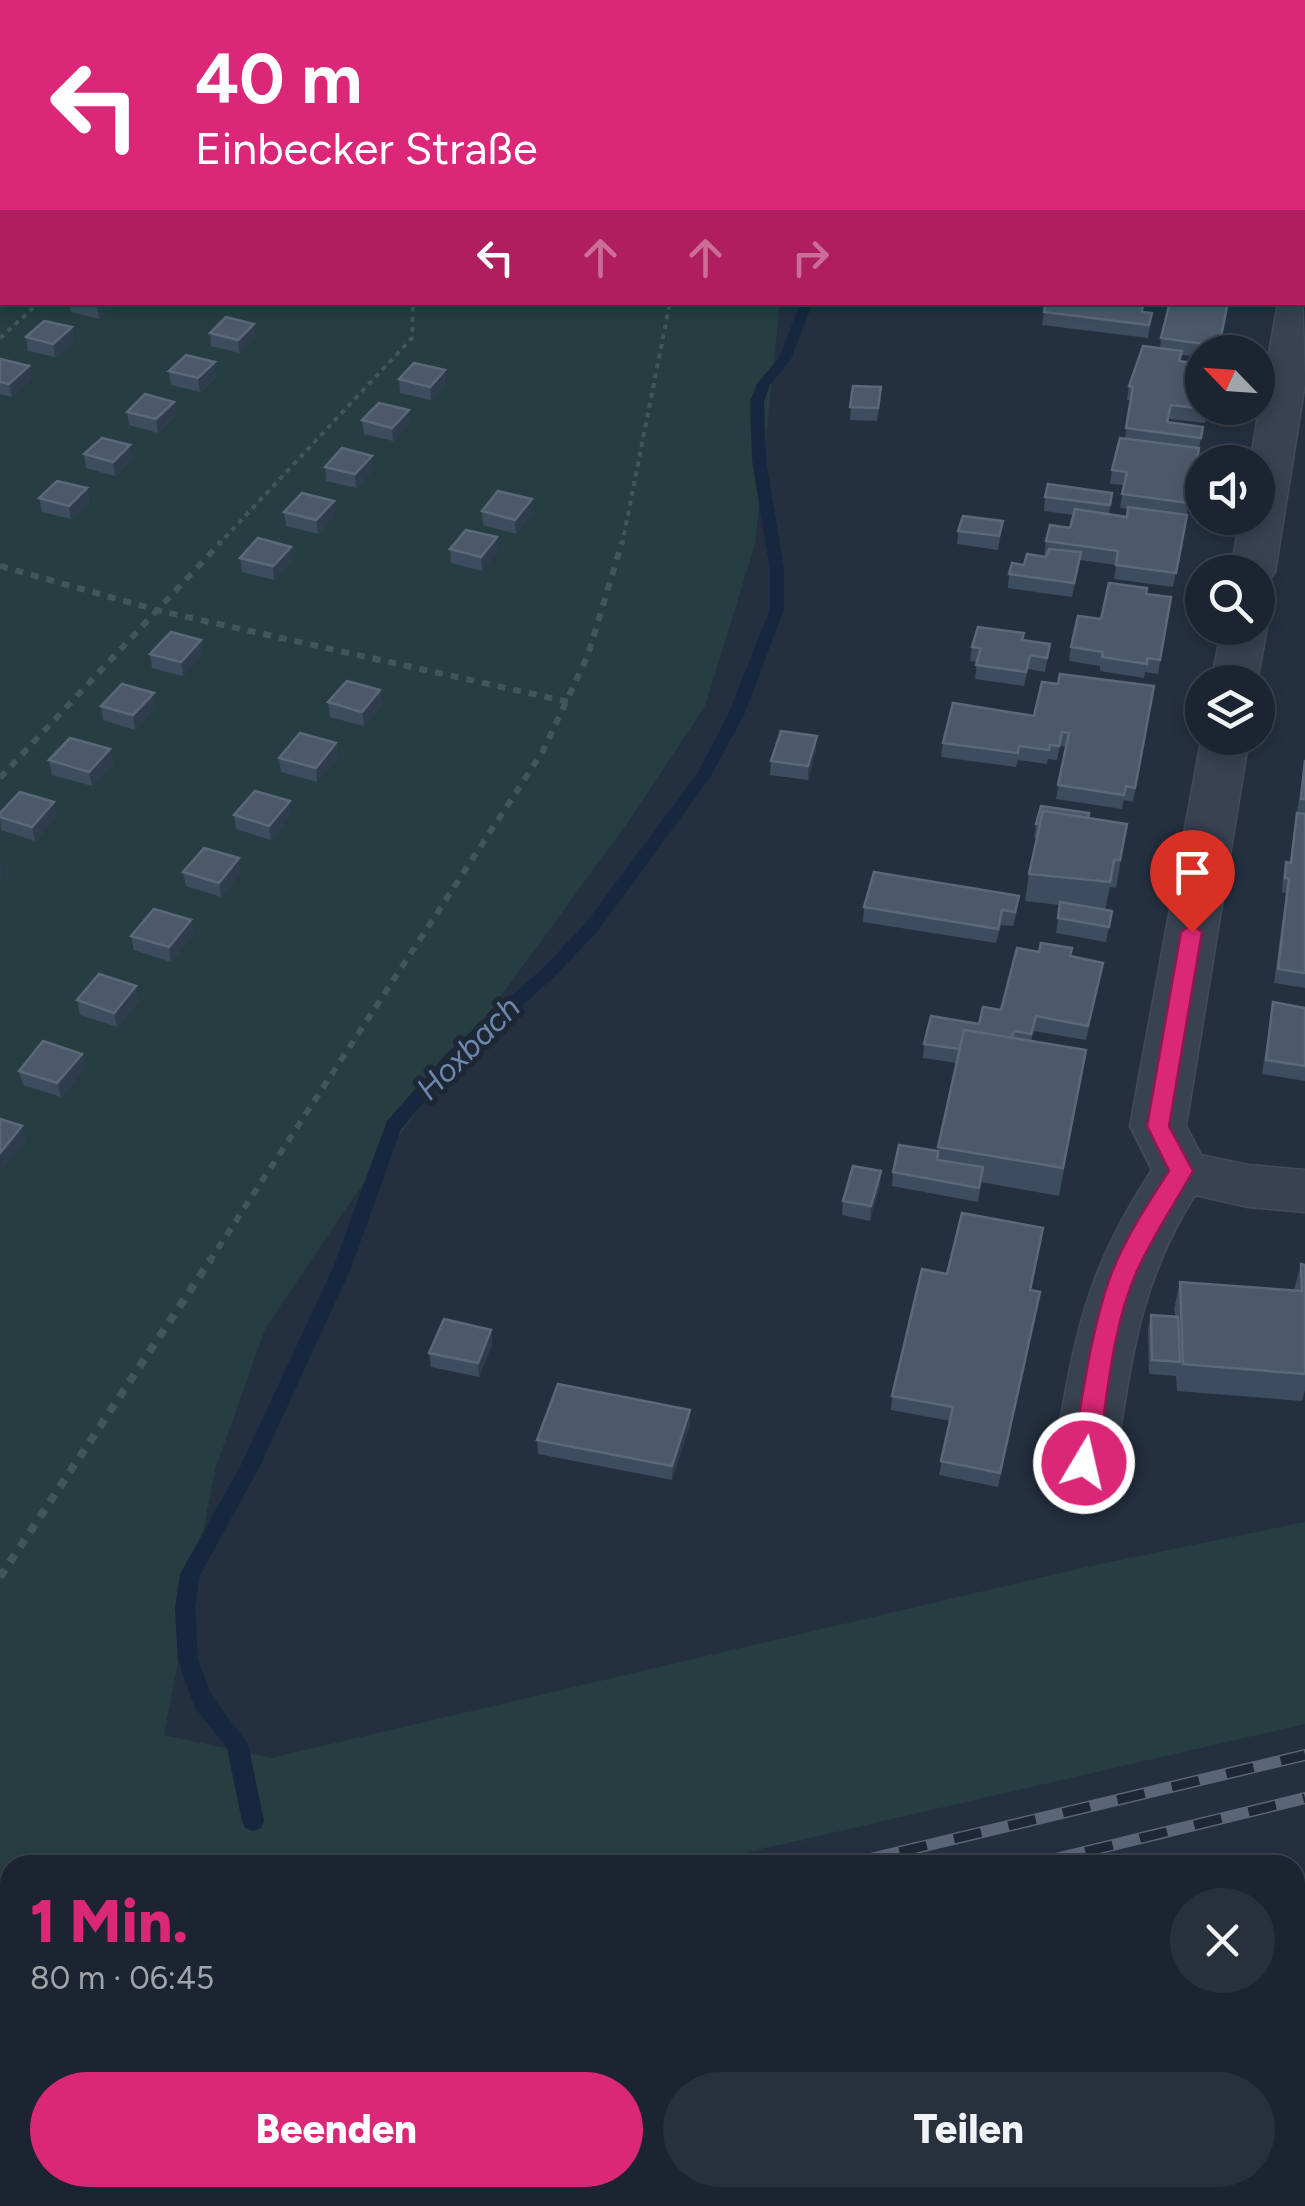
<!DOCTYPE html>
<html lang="de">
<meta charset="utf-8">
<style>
:root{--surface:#1b2430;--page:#28303c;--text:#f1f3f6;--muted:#a0a4ab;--line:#39414c;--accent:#db2777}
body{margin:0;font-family:Figtree,sans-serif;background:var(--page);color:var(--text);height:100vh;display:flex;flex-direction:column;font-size:38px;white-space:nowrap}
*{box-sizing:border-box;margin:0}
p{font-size:32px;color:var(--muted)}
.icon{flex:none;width:55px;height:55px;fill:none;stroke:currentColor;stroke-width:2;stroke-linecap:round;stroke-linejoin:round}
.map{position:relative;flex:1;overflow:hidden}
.sheet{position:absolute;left:0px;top:1855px;width:1305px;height:352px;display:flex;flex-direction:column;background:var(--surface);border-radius:30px 30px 0 0;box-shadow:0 5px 15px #0003,0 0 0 2px var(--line)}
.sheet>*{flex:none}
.top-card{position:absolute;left:0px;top:0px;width:1305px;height:305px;box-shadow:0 5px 15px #0003,0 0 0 2px var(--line);background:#db2777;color:#fff;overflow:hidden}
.needle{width:65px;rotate:295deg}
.buttons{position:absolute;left:1185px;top:335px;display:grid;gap:20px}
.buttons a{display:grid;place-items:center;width:90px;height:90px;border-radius:50%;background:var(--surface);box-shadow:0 5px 15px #0003,0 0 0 2px var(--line);font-size:50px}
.pin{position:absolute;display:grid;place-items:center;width:85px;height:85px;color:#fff;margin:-102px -42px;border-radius:50% 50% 50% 0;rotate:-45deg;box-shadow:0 0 10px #0007}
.pin .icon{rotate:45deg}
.me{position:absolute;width:110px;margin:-55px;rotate:9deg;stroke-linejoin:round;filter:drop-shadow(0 0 8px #0008)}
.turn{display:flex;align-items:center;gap:35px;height:210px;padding:0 30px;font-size:45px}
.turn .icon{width:130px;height:130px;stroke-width:2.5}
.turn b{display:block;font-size:70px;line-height:85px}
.lanes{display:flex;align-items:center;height:95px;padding:0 30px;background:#0003;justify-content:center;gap:50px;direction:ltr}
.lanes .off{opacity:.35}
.round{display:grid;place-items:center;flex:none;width:105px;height:105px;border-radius:52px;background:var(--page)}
.head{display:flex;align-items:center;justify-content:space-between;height:170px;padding:0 30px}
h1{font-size:60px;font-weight:800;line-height:75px;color:var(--accent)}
.cta{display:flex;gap:20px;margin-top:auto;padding:20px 30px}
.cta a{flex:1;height:115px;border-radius:60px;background:var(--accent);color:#fff;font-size:40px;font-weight:800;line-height:115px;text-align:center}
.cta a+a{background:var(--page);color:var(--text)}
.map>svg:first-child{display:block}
</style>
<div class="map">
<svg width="1305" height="2206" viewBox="0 0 1305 2206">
<rect width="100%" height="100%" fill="#243040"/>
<g fill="#263e41">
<polygon points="0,0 458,2 2,2 2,302 780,303 755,544 705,706 628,822 349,1204 265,1329 215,1470 164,1735 271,1758 1091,1566 1305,1522 1305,1724 692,1865 10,1865 10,2022 0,2025"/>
<polygon points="784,0 1136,0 1140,2 781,2"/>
<polygon points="1305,2006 1305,2112 1295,2114 1295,2009"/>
<polygon points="522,2198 788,2198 738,2206 487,2206"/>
</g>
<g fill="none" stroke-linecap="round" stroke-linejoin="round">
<polygon fill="#16273f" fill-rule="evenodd" points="801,302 813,302 791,359 770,385 764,401 766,460 784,570 784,609 744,715 709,779 597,932 553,978 461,1059 401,1129 351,1268 259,1468 200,1575 195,1608 198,1660 212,1696 248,1744 264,1821 261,1828 253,1831 245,1828 242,1821 227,1748 195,1708 178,1660 175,1608 180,1574 241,1465 333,1268 387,1121 449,1051 541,970 585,924 697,774 728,715 770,609 770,570 752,460 750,401 757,384 779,358"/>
<g stroke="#414b59" stroke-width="3">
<g id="minor">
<polygon points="1159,0 1195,0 1197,2 1161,2"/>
<rect x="1302" y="55" width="3" height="22"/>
<polygon points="1305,243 1305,284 1302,284 1302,244"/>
<polygon points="1302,291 1305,383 1275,572 1269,581 1258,584 1258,572 1231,572 1240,518 1258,518 1258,462 1250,462 1278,302 1302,302"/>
<polygon points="1258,618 1267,628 1257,682 1211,682 1222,628 1258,628"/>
<path d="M 1202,736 L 1249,738 L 1186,1126 L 1201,1155 L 1248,1165 L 1305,1170 L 1305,1212 L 1248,1207 L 1195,1195 C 1138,1285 1132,1360 1115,1463 L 1106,1481 L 1084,1488 L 1062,1481 C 1050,1456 1058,1433 1063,1406 C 1079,1311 1099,1251 1152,1170 L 1130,1126 Z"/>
</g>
</g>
<g stroke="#3f5759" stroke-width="4" stroke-dasharray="5 5" stroke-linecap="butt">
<polyline points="370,0 376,2"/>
<polyline points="711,2 715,0"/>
<polyline points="0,338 40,302"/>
<polyline points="218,545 412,338 413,302"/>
<polyline points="622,545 670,302"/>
</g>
<g stroke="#3f5759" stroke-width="6" stroke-dasharray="8 8" stroke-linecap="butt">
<polyline points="0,566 160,611 569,702"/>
<polyline points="0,778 221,542"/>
<polyline points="209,1262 543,751 588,655 622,542"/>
</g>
<polyline stroke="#3f5759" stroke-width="8" stroke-dasharray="9 9" stroke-linecap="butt" points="0,1577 211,1259"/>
<use href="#minor" fill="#384250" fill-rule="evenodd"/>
<g stroke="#5a6677" stroke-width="12">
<g id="rail">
<polyline points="845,1865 1305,1755"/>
<polyline points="1031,1865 1305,1798"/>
<polyline points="1295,1888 1305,1886"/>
<polyline points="1295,1957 1305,1955"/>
<polyline points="0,2077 10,2074"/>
<polyline points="0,2124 10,2121"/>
<polyline points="1295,2149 1305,2148"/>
<polyline points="38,2206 69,2198"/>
<polyline points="303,2206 335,2198"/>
<polyline points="949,2206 996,2198"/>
</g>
</g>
<use href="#rail" stroke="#1d2735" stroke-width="9" stroke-dasharray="28" stroke-linecap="butt"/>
</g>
<g fill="#3e4c5f">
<polygon points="69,302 117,302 117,303 99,319 71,312"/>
<polygon points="1228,302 1218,352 1202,352 1202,357 1181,355 1180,362 1208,408 1205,423 1169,419 1168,422 1203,427 1173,587 1114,579 1116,565 1080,560 1072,597 1008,588 1009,574 1046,557 1047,555 1044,555 1046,541 1070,528 1074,515 1044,511 1045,497 1112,493 1109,514 1127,517 1128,509 1120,508 1124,485 1110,484 1112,470 1125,438 1131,400 1127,400 1129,386 1160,349 1161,338"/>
<polygon points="1044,312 1142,312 1150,326 1148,338 1042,325"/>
<polygon points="72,327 74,341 55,357 28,351 26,337"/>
<polygon points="210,333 256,337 239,353 211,346"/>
<polygon points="0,359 29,366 31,380 12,397 0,394"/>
<polygon points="169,371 216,376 200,392 171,385"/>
<polygon points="399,379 446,384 431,400 400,393"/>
<polygon points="853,386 880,401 877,421 850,420"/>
<polygon points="174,402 176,415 158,433 129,425 127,412"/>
<polygon points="409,410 410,424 393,441 364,434 362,420"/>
<polygon points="130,445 132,459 115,476 86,468 84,454"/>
<polygon points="325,467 373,470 356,488 326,481"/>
<polygon points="87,488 89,502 71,519 42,512 39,498"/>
<polygon points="482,511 533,513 516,534 483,525"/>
<polygon points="284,512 335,515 318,534 286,526"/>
<polygon points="1003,521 998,550 957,544 958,531"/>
<polygon points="450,549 498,551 482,571 451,563"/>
<polygon points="240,558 292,560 274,580 242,572"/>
<polygon points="1146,594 1171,597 1158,674 1145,672 1144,678 1100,671 1100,666 1069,661 1071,647 1101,619"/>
<polygon points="1024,633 1023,641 1050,644 1045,672 1028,669 1024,686 975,679 977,662 970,661 972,647"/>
<polygon points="201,640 203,654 183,676 152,668 150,654"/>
<polygon points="1058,684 1154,686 1133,802 1124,800 1122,809 1056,799 1066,747 1060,746 1057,760 1048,759 1047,764 1018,760 1016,767 941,757 943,743 1034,716"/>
<polygon points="380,690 382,705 364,726 330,717 328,702"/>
<polygon points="101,706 156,707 135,730 103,720"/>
<polygon points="336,743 338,758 317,782 281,772 279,758"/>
<polygon points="110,749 113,763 92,786 52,775 49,760"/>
<polygon points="816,750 808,780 770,775 771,761"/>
<polygon points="1305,760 1305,814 1297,813"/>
<polygon points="0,813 57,816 35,841 1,830"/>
<polygon points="1297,813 1305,814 1305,988 1274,983 1286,893 1282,892 1283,876 1286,862 1290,862"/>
<polygon points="234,815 291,815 271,840 236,829"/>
<polygon points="1088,818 1127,824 1116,888 1110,887 1105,910 1112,911 1106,942 1056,933 1060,905 1025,901 1029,874 1037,838 1034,838 1036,824"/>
<polygon points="183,872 241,873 221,897 186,886"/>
<polygon points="864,907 1017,910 1013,926 1001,925 996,943 863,922"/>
<polygon points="194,934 171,962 134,950 131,936"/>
<polygon points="1071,957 1103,963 1086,1040 1034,1031 1031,1041 1086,1050 1059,1196 981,1182 978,1202 892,1186 893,1172 938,1151 957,1063 923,1058 924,1044 979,1024 1001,1010"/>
<polygon points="77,1000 139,1000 117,1027 80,1015"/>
<polygon points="1273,1002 1305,1008 1305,1081 1262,1074"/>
<polygon points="82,1054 85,1068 61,1097 23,1085 19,1071"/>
<polygon points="881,1171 880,1185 870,1221 842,1215 843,1201"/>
<polygon points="1043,1228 1031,1290 1040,1292 1037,1306 998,1487 939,1475 950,1421 891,1410 892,1396 947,1274"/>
<polygon points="1301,1264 1305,1265 1305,1390 1302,1401 1177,1391 1176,1376 1149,1374 1148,1329 1151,1315 1175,1316 1174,1309 1180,1282 1294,1290"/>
<polygon points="491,1330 492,1344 479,1377 431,1367 429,1353"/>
<polygon points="690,1424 672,1480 538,1454 537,1440"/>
</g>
<g fill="#2e3c4e">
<polygon points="101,302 117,303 99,319 97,306"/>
<polygon points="254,324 256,337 239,353 238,340"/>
<polygon points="72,327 74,341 55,357 53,344"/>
<polygon points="215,362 216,376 200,392 198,378"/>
<polygon points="29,366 31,380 12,397 9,384"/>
<polygon points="445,370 446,384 431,400 430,387"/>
<polygon points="174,402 176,415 158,433 156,419"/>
<polygon points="409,410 410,424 393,441 392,428"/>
<polygon points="130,445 132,459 115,476 113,462"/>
<polygon points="372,456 373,470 356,488 355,474"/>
<polygon points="87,488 89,502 71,519 69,506"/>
<polygon points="532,499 533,513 516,534 515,520"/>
<polygon points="334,501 335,515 318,534 316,520"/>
<polygon points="497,537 498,551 482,571 481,557"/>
<polygon points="291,547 292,560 274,580 273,566"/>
<polygon points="201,640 203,654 183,676 181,662"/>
<polygon points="380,690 382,705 364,726 362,712"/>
<polygon points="154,693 156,707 135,730 133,715"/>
<polygon points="817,736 816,750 808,780 808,766"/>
<polygon points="336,743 338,758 317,782 316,768"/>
<polygon points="110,749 113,763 92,786 89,772"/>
<polygon points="290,801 291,815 271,840 269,826"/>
<polygon points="54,802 57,816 35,841 32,827"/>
<polygon points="239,858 241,873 221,897 219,883"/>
<polygon points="0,862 4,876 0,880"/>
<polygon points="191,920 194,934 171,962 169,947"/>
<polygon points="136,986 139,1000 117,1027 114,1013"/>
<polygon points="82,1054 85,1068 61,1097 57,1083"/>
<polygon points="22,1126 26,1141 1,1171 0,1153"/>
<polygon points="881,1171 880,1185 870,1221 871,1206"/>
<polygon points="491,1330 492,1344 479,1377 478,1363"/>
<polygon points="690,1410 690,1424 672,1480 672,1466"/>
</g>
<g fill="#4b596b" stroke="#5b687a" stroke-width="2.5">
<polygon points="0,218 2,219 2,247 0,247"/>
<polygon points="1046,302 1143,302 1142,312 1152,313 1149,325 1044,312"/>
<polygon points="1170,302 1228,302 1219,346 1161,338"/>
<polygon points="226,317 254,324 238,340 210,333"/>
<polygon points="44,321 72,327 53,344 26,337"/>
<polygon points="1143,346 1182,351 1179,361 1202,364 1202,408 1207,408 1207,409 1171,405 1167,422 1203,427 1201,438 1126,428 1133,387 1129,386"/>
<polygon points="186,355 215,362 198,378 169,371"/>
<polygon points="0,359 29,366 9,384 0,382"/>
<polygon points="414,363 445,370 430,387 399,379"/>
<polygon points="853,386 881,387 878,408 850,407"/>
<polygon points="145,394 174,402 156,419 127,412"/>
<polygon points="379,403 409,410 392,428 362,420"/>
<polygon points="102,438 130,445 113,462 84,454"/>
<polygon points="1120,438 1199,448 1189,503 1122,494 1127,472 1112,470"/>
<polygon points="342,448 372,456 355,474 325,467"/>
<polygon points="57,481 87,488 69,506 39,498"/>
<polygon points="1048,484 1112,493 1110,505 1045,497"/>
<polygon points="498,491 532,499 515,520 482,511"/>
<polygon points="302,493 334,501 316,520 284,512"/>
<polygon points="1128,507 1187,515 1176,573 1116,565 1118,551 1046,541 1050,525 1070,528 1075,509 1127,517"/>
<polygon points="963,516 1003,521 999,536 958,531"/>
<polygon points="466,530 497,537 481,557 450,549"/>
<polygon points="258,538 291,547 273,566 240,558"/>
<polygon points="1049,549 1081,552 1074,583 1009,574 1012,563 1024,565 1027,554 1046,557"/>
<polygon points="1109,583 1147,588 1146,594 1171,597 1160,660 1147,658 1147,664 1102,657 1103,652 1071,647 1078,616 1101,619"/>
<polygon points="978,627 1024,633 1022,640 1050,644 1047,658 1030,655 1026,672 976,665 981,648 972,647"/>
<polygon points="171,632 201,640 181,662 150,654"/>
<polygon points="1060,674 1154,686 1135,788 1126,786 1124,795 1058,785 1069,733 1062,732 1059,746 1050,745 1049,750 1019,746 1018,753 943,743 953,703 1034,716 1042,682 1058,684"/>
<polygon points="347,681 380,690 362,712 328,702"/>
<polygon points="122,684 154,693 133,715 101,706"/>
<polygon points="781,731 817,736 808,766 771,761"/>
<polygon points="300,733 336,743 316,768 279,758"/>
<polygon points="70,738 110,749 89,772 49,760"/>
<polygon points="1305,760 1305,799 1301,799"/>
<polygon points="255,791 290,801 269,826 234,815"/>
<polygon points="20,792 54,802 32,827 0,817 0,813"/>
<polygon points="1041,806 1089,813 1088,818 1043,811 1040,824 1036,824"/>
<polygon points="1043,811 1127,824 1120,860 1114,860 1110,882 1029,874"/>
<polygon points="1297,813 1305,814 1305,973 1278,969 1289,879 1285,878 1286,862 1291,863"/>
<polygon points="204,848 239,858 219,883 183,872"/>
<polygon points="874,872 1019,896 1015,912 1002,910 998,929 864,907"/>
<polygon points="1060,902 1112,911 1109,927 1058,918"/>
<polygon points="154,909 191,920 169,947 131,936"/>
<polygon points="1041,943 1072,948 1070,956 1103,963 1088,1026 1036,1016 1031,1034 1014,1031 1012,1038 964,1030 960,1049 924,1044 931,1016 979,1024 983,1007 1001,1010 1017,948 1039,952"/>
<polygon points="99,974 136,986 114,1013 77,1000"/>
<polygon points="1273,1002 1305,1008 1305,1066 1266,1060"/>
<polygon points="964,1030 1086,1050 1063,1168 938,1147"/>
<polygon points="43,1041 82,1054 57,1083 19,1071"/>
<polygon points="0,1119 22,1126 0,1153"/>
<polygon points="899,1145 938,1151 937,1160 983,1167 979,1188 893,1172"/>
<polygon points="853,1166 881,1171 871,1206 843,1201"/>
<polygon points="962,1213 1043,1228 1030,1290 1040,1292 1000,1473 941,1461 953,1407 892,1396 922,1269 947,1274"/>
<polygon points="1301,1264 1305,1265 1305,1374 1183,1364 1180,1282 1302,1291"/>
<polygon points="1151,1315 1178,1317 1180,1362 1152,1360"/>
<polygon points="444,1319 491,1330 478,1363 429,1353"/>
<polygon points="558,1384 690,1410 672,1466 537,1440"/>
</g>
<path fill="#db2777" stroke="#8e194d" stroke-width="2.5" d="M 1192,924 L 1202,932 L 1169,1126 L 1193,1171 C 1174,1205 1152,1237 1136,1273 C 1111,1331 1107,1401 1097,1463 L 1093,1471 L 1084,1474 L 1075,1471 L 1071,1463 C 1082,1402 1089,1339 1109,1280 C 1123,1241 1147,1205 1169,1171 L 1147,1126 L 1181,932 Z"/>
<g text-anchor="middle" stroke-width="10" stroke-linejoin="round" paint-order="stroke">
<g font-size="32" font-style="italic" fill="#6c87ab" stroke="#1d2735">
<text transform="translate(468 1048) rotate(-45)" y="11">Hoxbach</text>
</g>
</g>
</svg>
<div class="buttons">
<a><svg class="needle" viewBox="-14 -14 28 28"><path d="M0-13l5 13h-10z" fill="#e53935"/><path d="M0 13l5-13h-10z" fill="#a0a4ab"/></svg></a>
<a><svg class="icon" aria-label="sound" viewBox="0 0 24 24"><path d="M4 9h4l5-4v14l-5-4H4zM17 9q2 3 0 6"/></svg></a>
<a><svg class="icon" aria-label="search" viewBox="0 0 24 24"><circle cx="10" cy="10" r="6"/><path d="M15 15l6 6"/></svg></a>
<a><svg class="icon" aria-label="layers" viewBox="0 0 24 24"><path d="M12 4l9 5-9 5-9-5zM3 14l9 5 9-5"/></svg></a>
</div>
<div class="pin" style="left:1192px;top:932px;background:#d93025"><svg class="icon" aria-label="arrive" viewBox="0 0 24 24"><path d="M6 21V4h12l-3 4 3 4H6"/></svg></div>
<svg class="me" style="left:1084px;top:1463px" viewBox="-20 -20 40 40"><circle r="17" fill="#db2777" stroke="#fff" stroke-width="3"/><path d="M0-11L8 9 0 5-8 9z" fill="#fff"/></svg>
<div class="top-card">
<div class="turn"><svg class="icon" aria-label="left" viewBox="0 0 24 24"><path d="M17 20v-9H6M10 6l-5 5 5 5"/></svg><div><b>40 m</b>Einbecker Straße</div></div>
<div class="lanes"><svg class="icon" aria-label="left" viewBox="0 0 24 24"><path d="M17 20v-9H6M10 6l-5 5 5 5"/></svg><svg class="icon off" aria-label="ahead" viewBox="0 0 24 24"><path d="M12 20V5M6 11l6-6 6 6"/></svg><svg class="icon off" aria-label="ahead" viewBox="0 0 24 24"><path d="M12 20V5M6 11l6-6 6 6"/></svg><svg class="icon off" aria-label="right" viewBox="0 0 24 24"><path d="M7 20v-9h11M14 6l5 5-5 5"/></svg></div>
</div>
<section class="sheet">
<div class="head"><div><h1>1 Min.</h1><p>80 m · 06:45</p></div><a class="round"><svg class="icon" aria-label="close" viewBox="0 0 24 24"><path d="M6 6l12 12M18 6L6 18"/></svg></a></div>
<div class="cta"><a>Beenden</a><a>Teilen</a></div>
</section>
</div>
